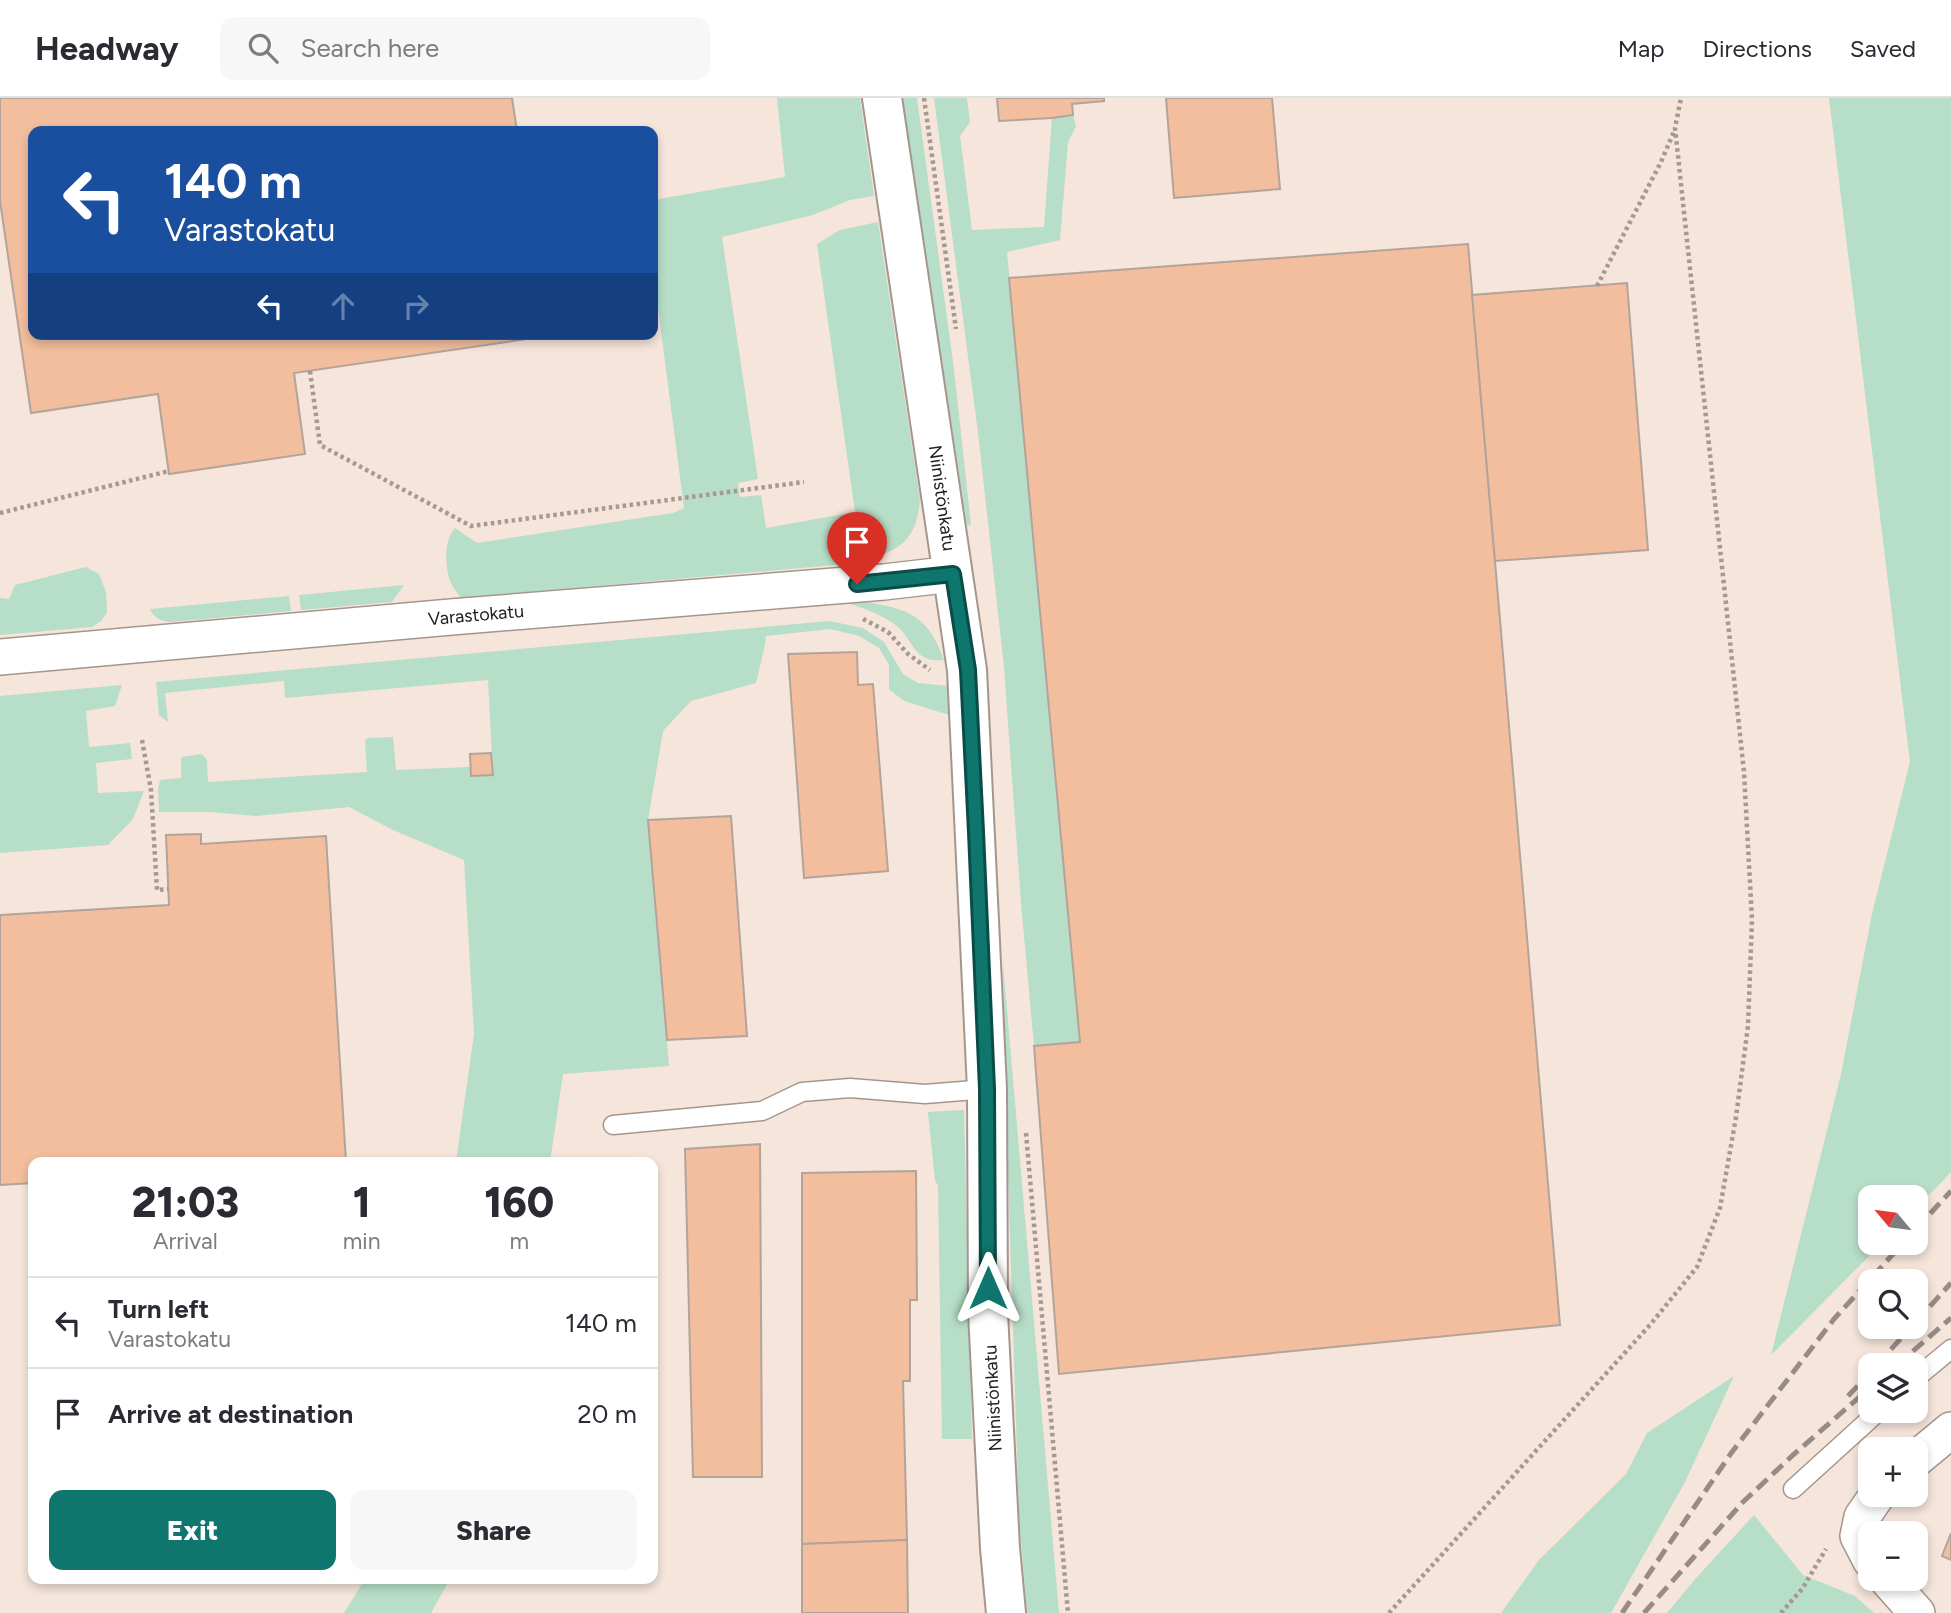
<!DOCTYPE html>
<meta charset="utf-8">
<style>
:root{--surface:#fff;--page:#f7f7f7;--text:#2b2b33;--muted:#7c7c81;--line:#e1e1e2;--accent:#0f766e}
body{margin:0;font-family:Figtree,sans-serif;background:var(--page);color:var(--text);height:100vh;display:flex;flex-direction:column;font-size:26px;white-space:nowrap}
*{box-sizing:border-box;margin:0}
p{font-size:23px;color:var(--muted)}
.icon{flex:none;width:38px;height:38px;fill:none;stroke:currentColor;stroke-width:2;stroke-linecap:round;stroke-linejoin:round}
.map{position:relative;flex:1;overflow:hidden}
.side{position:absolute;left:28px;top:1059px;width:630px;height:427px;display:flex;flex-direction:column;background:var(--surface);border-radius:14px;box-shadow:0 4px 10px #0003}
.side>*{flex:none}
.top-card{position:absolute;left:28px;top:28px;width:630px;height:214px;border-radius:14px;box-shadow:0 4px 10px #0003;background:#1a4fa0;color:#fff;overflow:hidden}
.needle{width:46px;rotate:299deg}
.fabs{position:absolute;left:1858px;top:1087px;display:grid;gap:14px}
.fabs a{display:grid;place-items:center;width:70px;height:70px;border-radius:14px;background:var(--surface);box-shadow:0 4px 10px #0003;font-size:35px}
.pin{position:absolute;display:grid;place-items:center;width:60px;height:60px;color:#fff;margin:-72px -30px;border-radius:50% 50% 50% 0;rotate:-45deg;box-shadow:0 0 7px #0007}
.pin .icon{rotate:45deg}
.me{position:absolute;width:77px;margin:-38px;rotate:0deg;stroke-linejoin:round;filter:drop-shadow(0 0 5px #0008)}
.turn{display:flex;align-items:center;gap:24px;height:147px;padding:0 21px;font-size:32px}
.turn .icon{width:91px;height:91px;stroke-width:2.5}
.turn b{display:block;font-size:49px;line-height:60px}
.lanes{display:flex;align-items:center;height:66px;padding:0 21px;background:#0003;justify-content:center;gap:35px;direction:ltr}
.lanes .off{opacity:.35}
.eta{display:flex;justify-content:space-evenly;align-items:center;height:119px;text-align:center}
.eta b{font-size:42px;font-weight:800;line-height:49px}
.cta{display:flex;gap:14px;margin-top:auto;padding:14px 21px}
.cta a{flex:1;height:80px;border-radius:14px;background:var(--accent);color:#fff;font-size:28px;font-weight:800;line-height:80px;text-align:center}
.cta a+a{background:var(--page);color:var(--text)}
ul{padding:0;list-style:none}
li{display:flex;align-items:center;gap:21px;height:91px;padding:0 21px;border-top:2px solid var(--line)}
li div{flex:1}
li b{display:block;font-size:26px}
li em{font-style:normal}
header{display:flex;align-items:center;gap:42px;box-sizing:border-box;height:98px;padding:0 35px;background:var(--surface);border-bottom:2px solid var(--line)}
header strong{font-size:33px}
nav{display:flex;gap:38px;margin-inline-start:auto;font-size:24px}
.search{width:490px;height:63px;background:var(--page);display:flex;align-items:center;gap:18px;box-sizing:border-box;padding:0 24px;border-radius:14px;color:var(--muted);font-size:26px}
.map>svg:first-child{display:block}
</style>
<header>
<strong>Headway</strong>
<div class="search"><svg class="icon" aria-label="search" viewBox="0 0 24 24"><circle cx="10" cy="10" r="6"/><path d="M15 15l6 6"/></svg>Search here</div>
<nav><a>Map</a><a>Directions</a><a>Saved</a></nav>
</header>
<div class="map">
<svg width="1951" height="1515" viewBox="0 0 1951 1515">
<rect width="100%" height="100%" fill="#f5e5db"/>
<g fill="#b7dec8">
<path d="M 777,0 L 860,0 L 874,98 L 850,102 L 813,117 L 722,139 L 758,381 L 738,385 L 740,399 L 761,397 L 766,430 L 855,414 L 817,146 L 840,132 L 878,124 L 920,402 C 916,447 896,453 857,465 L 461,500 C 457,494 451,487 449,480 C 445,464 444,443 455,430 L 477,445 L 673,415 L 684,410 L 653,171 L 653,102 L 785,79 Z"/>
<polygon points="902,0 917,0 954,271 971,427 967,428"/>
<polygon points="934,0 967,0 970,24 960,38 972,132 1044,129 1052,20 1073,17 1076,28 1068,44 1060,142 1007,154 1080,944 1034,948 1021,805 1004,569 978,334"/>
<polygon points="1829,0 1951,0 1951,1074 1916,1111 1916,1099 1871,1099 1871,1144 1882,1145 1771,1257 1841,976 1872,816 1910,664"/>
<polygon points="86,469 99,476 106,494 107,515 101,523 92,529 0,537 0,500 9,501 15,487"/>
<polygon points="404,487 392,504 301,512 299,497"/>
<path d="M 289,498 L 291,513 L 171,524 C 161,523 155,521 150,511 Z"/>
<path d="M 866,504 C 910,511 928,518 944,562 C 914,565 915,545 898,529 C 884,517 864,511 848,505 Z"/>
<polygon points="829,523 863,530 884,544 903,576 918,585 949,588 949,617 904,603 889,591 889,567 879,550 859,538 830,531 766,538 765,547 756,585 691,603 663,633 648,722 669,968 563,976 550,1064 456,1064 474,936 464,762 393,732 349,709 256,718 210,714 159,714 158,692 160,682 181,680 181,659 202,656 207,662 208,684 367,674 365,642 369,640 393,639 396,672 470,669 471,678 493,677 488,582 285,600 284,583 165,595 168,624 159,617 156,584"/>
<polygon points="122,587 115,608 86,613 89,649 130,645 132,661 96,665 98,695 144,693 133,721 108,747 0,755 0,598"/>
<polygon points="1003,865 1059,1515 1027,1515 1019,1418 1006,1013"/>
<polygon points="964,1012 972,1341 942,1341 938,1087 935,1083 928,1014"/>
<polygon points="1734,1278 1685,1384 1611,1515 1501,1515 1539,1462 1626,1376 1647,1335"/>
<polygon points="1754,1417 1803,1477 1855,1498 1874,1515 1667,1515 1697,1479"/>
<polygon points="365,1481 365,1480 450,1481 431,1515 344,1515"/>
</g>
<g fill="#f2be9d" stroke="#b3a49b" stroke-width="2">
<polygon points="0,0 512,0 517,33 33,33 33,236 547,236 547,238 294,275 305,356 169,376 158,296 31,315 0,103"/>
<polygon points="997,0 1104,0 1104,3 1072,6 1073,17 1052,20 999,23"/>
<polygon points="1166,0 1272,0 1280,91 1174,100"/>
<polygon points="1468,146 1560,1227 1059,1276 1034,948 1080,944 1009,180"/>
<polygon points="1627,185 1648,452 1495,463 1472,197"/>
<polygon points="857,554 858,587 873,586 888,773 804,780 788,556"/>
<polygon points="491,655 493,677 471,678 470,656"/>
<polygon points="731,718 747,938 667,942 648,722"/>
<polygon points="201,736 201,746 326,738 346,1064 33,1064 33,1085 0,1087 0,817 169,807 166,737"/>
<polygon points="760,1046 762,1379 693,1379 685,1051"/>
<polygon points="916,1073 917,1202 910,1202 910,1283 903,1283 907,1442 802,1446 802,1075"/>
<polygon points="1951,1435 1951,1462 1942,1458"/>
<polygon points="907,1442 908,1515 802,1515 802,1446"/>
</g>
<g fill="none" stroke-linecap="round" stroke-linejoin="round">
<g stroke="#a5968d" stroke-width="21">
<g id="service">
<polyline points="613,1027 762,1013 802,994 850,990 925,996 987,991"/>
<polyline points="1916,1280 1951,1251"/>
<polyline points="1793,1391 1880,1312"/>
</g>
</g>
<g stroke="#a5968d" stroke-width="38">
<g id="minor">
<polyline points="0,559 451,519 884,484 953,476"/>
<polyline points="1916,1361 1951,1332"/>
<polyline points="1871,1463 1858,1438 1862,1419 1878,1396"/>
<polyline points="1886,1480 1917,1515"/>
</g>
</g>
<g stroke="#a5968d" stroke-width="42">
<polyline id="tertiary" points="882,0 967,572 987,991 988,1215 1000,1450 1006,1515"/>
</g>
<g stroke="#a59992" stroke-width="4.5" stroke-dasharray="3.5 3.5" stroke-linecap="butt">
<polyline points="924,0 956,231"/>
<polyline points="1597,188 1661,64 1675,31"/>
<polyline points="310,273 320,347 471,428 804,384"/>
<polyline points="0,415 169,373"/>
<polyline points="863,521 888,534 908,556 930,572"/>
<polyline points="142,642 151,692 157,792 168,791"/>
<polyline points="1026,1035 1068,1515"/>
<polyline points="1389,1515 1650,1227 1697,1169 1720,1110 1736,1019 1748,928 1752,822 1744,674 1675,30 1681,0"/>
<polyline points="1781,1515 1802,1491 1826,1451"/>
</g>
<use href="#service" stroke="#fff" stroke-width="18"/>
<use href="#minor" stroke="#fff" stroke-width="35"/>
<use href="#tertiary" stroke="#fff" stroke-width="38"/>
<g stroke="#978b84" stroke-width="5" stroke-dasharray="14 7" stroke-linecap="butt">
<polyline points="1916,1131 1951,1093"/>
<polyline points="1916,1224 1951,1185"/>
<polyline points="1877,1267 1912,1228"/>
<polyline points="1897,1267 1951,1220"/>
<polyline points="1848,1298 1871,1274"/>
<polyline points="1622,1515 1732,1354 1834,1221 1904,1144"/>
<polyline points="1644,1515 1743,1404 1793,1357 1871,1289"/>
</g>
</g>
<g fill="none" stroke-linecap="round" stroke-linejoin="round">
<g stroke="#0a4d48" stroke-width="18">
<polyline id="route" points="857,486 953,476 968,572 976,734 987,991 988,1190"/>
</g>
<use href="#route" stroke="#0f766e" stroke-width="12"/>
</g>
<g text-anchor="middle" stroke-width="6" stroke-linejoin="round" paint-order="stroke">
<g font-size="18" fill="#26201d" stroke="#fff">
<text transform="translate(942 400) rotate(82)" y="6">Niinistönkatu</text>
<text transform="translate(476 517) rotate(-5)" y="6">Varastokatu</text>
<text transform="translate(993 1300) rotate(-93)" y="6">Niinistönkatu</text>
</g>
</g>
</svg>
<div class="fabs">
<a><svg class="needle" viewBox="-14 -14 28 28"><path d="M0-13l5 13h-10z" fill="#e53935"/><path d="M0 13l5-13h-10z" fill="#7c7c81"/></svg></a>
<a><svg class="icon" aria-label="search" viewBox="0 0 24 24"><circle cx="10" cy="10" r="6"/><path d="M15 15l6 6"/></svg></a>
<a><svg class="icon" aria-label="layers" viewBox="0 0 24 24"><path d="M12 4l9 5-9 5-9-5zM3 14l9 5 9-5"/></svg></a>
<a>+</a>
<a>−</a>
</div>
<div class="pin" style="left:857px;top:486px;background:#d93025"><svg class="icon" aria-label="arrive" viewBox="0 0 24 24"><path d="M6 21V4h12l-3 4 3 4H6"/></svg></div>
<svg class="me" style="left:988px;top:1190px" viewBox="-20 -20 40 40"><path d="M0-17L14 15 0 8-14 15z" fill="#0f766e" stroke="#fff" stroke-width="4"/></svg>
<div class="top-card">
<div class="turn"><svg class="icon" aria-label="left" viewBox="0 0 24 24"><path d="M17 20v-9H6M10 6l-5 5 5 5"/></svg><div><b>140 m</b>Varastokatu</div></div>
<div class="lanes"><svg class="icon" aria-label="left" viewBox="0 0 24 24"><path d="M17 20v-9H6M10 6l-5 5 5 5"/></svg><svg class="icon off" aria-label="ahead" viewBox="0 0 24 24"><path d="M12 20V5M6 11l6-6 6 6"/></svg><svg class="icon off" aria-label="right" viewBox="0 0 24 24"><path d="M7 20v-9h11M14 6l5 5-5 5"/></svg></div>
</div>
<section class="side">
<div class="eta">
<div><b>21:03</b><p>Arrival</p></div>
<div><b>1</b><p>min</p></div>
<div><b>160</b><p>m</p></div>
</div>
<ul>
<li><svg class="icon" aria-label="left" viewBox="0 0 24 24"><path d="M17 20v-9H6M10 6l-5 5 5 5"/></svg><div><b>Turn left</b><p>Varastokatu</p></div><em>140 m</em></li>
<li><svg class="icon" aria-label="arrive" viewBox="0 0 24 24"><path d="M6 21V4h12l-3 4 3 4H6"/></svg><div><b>Arrive at destination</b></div><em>20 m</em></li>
</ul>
<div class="cta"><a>Exit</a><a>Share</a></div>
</section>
</div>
